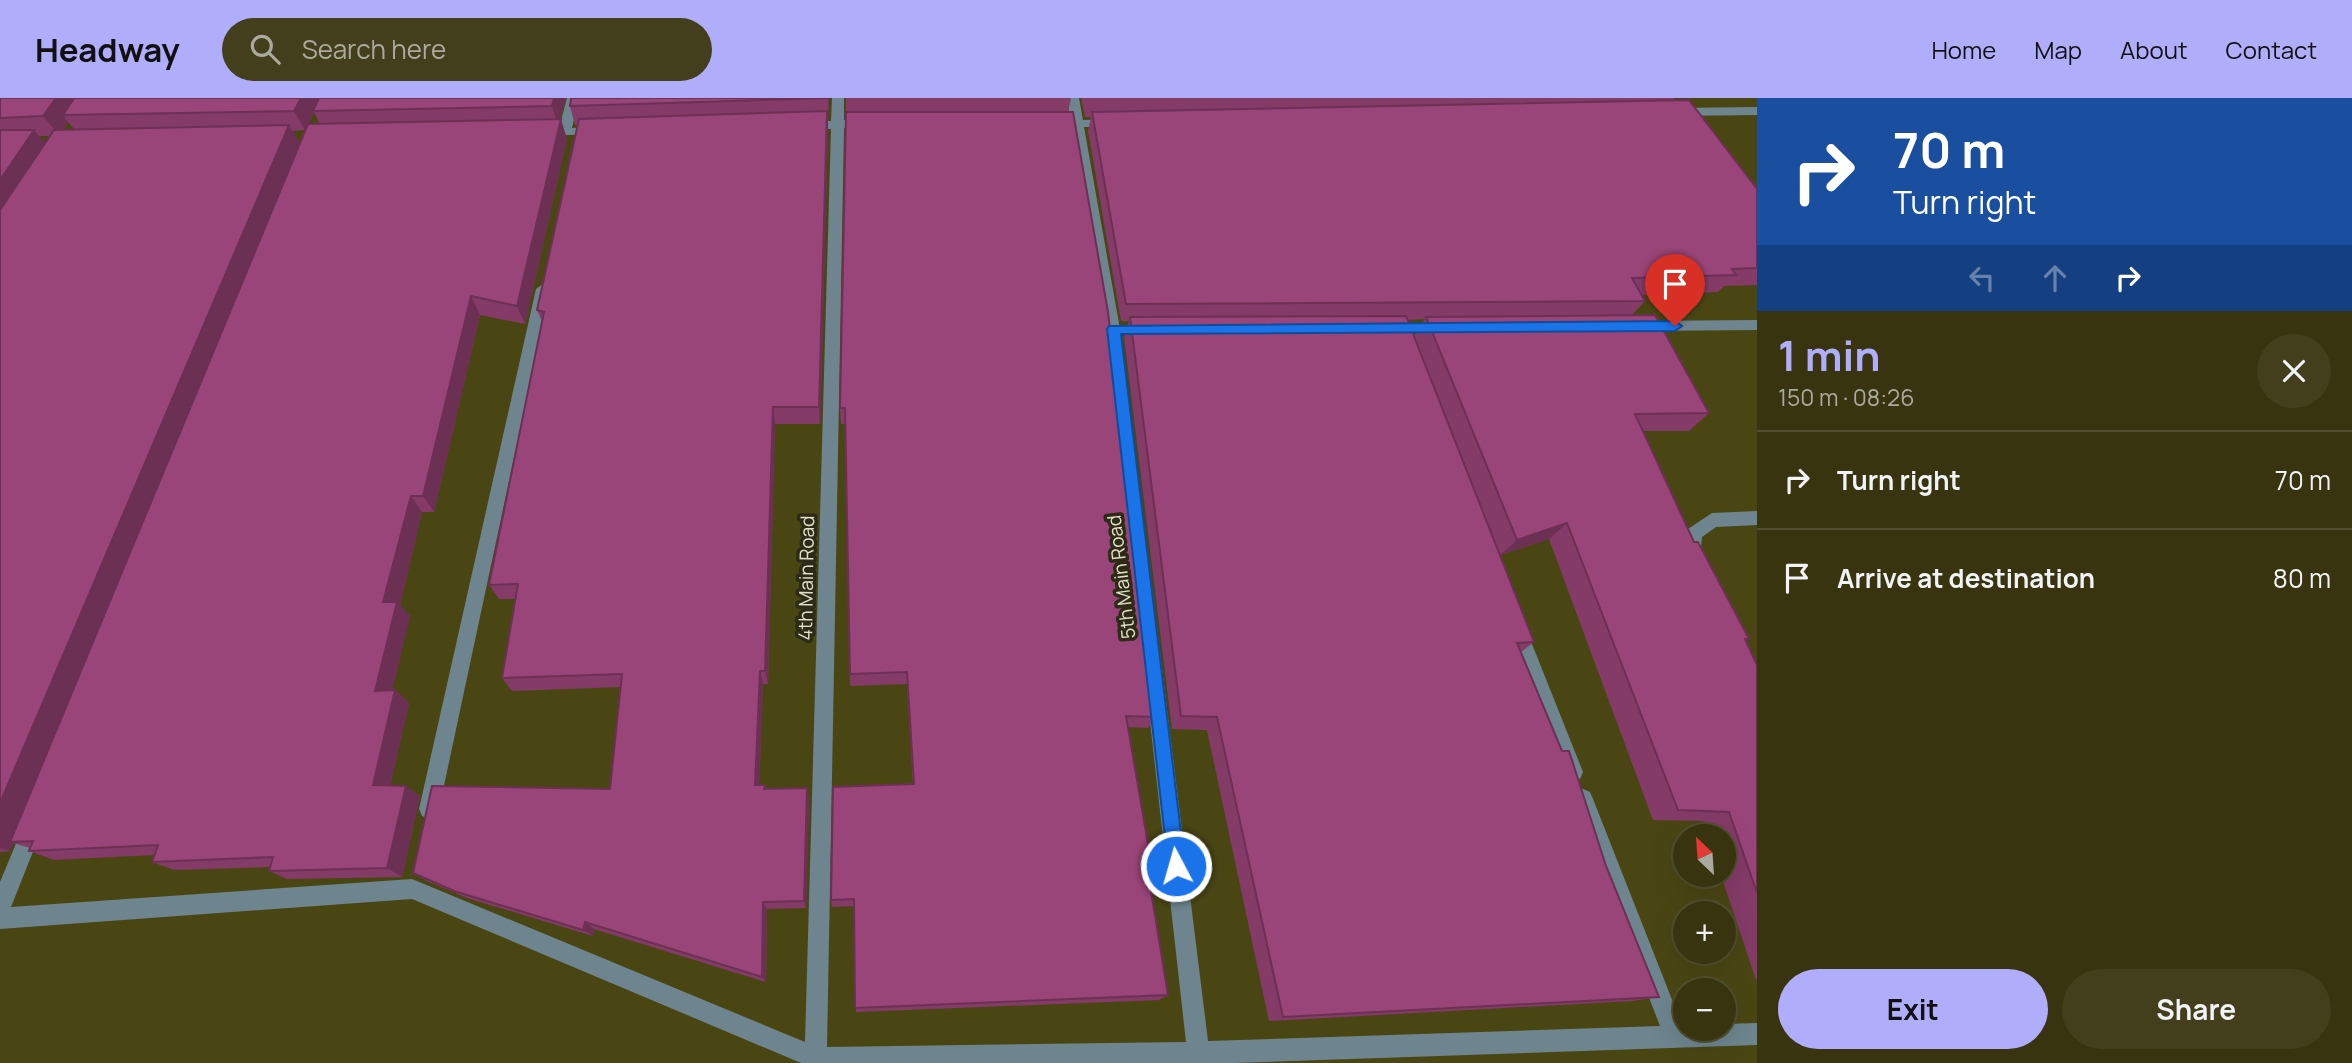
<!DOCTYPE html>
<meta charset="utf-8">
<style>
:root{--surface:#38340f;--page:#433f1d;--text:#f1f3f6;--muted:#abaa9e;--line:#524f2f;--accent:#b0aefa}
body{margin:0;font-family:Manrope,sans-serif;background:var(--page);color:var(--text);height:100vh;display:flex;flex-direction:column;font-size:26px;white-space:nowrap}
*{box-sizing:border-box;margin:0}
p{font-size:23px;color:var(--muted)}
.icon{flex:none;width:38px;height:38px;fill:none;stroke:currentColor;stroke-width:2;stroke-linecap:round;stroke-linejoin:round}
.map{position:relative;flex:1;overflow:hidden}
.sheet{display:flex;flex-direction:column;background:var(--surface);width:595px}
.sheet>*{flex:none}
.guide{background:#1a4fa0;color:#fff;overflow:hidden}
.needle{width:46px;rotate:335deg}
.buttons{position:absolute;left:1673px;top:726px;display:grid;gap:14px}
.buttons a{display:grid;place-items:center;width:63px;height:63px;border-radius:50%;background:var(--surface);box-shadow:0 7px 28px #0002,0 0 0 2px var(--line);font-size:35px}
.pin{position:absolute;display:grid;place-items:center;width:60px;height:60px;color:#fff;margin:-72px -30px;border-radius:50% 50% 50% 0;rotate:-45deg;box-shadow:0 0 7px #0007}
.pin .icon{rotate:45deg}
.me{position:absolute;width:77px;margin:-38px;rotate:354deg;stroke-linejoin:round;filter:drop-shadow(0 0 5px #0008)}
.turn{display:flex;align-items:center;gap:24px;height:147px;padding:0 21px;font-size:32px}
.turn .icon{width:91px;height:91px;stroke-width:2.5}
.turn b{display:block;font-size:49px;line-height:60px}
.lanes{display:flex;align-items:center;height:66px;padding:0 21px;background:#0003;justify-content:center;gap:35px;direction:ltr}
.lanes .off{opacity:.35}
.round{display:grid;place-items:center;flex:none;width:74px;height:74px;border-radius:37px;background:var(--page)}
.overview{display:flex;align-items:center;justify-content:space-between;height:119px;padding:0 21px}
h1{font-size:42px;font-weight:700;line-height:52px;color:var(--accent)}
.action{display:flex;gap:14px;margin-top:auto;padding:14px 21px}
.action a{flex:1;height:80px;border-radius:42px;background:var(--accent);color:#111;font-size:28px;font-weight:700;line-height:80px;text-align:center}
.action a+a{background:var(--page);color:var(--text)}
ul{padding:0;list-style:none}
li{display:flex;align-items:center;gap:21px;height:98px;padding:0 21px;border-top:2px solid var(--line)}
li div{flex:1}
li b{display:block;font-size:26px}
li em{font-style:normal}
header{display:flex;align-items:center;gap:42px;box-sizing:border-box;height:98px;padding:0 35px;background:var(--accent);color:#111}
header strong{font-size:33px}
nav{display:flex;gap:38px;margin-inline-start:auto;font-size:24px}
.search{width:490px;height:63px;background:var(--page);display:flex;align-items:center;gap:18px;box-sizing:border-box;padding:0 24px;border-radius:38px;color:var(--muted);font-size:26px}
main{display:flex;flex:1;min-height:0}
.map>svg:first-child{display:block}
</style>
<header>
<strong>Headway</strong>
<div class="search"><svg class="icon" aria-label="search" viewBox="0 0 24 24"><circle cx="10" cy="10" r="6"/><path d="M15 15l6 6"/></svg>Search here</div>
<nav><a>Home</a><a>Map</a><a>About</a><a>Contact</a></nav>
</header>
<main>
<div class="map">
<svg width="1757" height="965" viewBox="0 0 1757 965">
<rect width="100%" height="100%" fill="#4a4614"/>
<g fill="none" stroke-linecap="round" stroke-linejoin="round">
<g fill="#6e858f" fill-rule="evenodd">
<polygon points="567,0 579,0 572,30 598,29 604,33 603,36 537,38 537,32 559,30"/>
<polygon points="832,0 844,0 844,22 868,22 874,26 868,30 844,30 827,949 1186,944 1106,231 1072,30 1053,30 1047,26 1053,22 1070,22 1067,0 1079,0 1083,22 1113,21 1119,25 1113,29 1084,29 1120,231 1208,943 1660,928 1573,701 1576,694 1583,691 1590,694 1593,701 1682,927 1685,927 1685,931 1724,931 1724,926 1757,925 1757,947 1234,965 801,965 412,801 0,831 0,784 27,719 34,716 41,719 44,726 11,809 412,781 805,944 831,31 805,31 799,27 805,23 831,23"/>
<polygon points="1757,9 1757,17 1676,18 1670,14 1676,10"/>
<polygon points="543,186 550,191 439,711 436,718 429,721 422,718 419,711 536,191"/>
<polygon points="1757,222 1757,232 1638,233 1631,228 1638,223"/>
<polygon points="1757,413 1757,427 1716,429 1702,439 1699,468 1693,470 1687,468 1684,463 1688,431 1712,415"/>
<polygon points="1517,523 1523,525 1526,531 1583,674 1580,681 1573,683 1566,681 1563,674 1508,531 1511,525"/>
</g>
</g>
<g fill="#843b68" fill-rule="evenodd">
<path d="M 0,0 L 566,0 L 560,21 L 567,41 L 525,226 L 480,217 L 434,414 L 422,414 L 400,507 L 410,518 L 392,592 L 395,592 L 409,605 L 390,688 L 420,698 L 402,779 L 287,781 L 269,773 L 270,769 L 174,772 L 152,764 L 154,757 L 54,762 L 29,753 L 30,750 L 13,745 L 10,753 L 0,754 ZM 314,14 L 320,26 L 308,26 ZM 68,24 L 74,31 L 63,31 ZM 305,32 L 300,45 L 292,33 ZM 39,38 L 50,38 L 45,45 Z"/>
<polygon points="571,0 829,0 828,19 828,33 820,326 775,326 768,586 763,586 759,687 765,687 766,691 809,700 806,810 767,811 766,884 594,831 593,838 467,800 427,783 413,775 610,691 621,589 512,593 502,580 516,501 499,501 489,487 542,223 537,212 578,27 575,27 570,8"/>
<polygon points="846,0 1071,0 1068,14 1156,619 1148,630 1128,629 1155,787 1150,792 1168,897 1159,902 856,914 854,808 832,809 831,802 913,686 907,586 850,588 845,326 841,326 840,310"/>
<polygon points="1081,0 1674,0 1672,3 1757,91 1757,187 1724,188 1718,194 1642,197 1645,203 1632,217 1709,315 1689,333 1643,333 1694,444 1749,541 1746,543 1757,567 1757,882 1756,882 1721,777 1724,777 1724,738 1708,738 1703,723 1653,722 1549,441 1500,457 1414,238 1425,221 1407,222 1534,544 1521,554 1659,899 1632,903 1269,923 1207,632 1172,631 1124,239 1129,223 1121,223 1088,33 1091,19 1085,19"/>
</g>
<g fill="#6c3055">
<polygon points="56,0 84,0 63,17 68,24 59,37 43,18"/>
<polygon points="301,0 321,0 305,32 294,13"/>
<polygon points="554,0 566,0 558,27 552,8"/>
<polygon points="828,0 829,0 828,19"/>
<polygon points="827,13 828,33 820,326 819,309"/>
<polygon points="561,21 567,41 525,226 517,208"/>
<polygon points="289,27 300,46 10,744 13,745 10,753 0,750 0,705"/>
<polygon points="34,32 50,51 0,127 0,82"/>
<polygon points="471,198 480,217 434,414 423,398"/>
<polygon points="773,309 775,326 768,586 765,573"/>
<polygon points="411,398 422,414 400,507 410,518 389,605 375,593 383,504"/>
<polygon points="1567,425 1549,441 1500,457 1517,442"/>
<polygon points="760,573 763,586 759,698 755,687"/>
<polygon points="395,592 409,605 388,698 373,687"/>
<polygon points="406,688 420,698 402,779 387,770"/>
<polygon points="807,690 809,700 806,810 804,803"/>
<polygon points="763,804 767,811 766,884 762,879"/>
<polygon points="585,824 594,831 593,838 583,832"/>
</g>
<g fill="#9a4579" stroke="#6c3055" stroke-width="2">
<polygon points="0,0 56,0 43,18 0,20"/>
<polygon points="74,0 301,0 294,13 63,17"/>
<polygon points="319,0 554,0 552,8 313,13"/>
<polygon points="571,0 828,0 570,8"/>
<polygon points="1689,2 1757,91 1757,170 1732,171 1736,177 1632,180 1645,203 1126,206 1092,14"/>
<polygon points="827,13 819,309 773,309 765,573 760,573 755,687 765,687 764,691 807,690 804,803 763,804 762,879 585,824 583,832 454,793 413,775 432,688 610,691 622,576 502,580 518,486 489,487 544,214 537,212 579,21"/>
<polygon points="846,14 1073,14 1108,214 1156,619 1126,618 1155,787 1150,787 1168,897 855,910 854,801 831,802 833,689 914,686 907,574 850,576 845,310 840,310"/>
<polygon points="561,21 517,208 471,198 423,398 411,398 383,504 397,504 375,593 395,592 373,687 406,688 387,770 269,773 273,759 152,764 158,747 29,753 33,743 10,744 308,26"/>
<polygon points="289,27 0,705 0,112 54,32"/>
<polygon points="0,32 34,32 0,82"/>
<polygon points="1655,217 1709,315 1635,316 1694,444 1698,444 1749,541 1745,541 1757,567 1757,795 1729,714 1678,712 1567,425 1517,442 1426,219"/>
<polygon points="1406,218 1534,544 1517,545 1562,653 1569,653 1606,768 1659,899 1283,919 1217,619 1181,618 1130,219"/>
</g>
<polygon fill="#1a73e8" stroke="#114b97" stroke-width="2" points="1675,223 1682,228 1675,233 1121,236 1185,768 1183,774 1176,777 1169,774 1107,231 1109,228"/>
<g text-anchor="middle" stroke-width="7" stroke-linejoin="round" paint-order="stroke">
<g font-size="19" fill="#e2e1c7" stroke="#2d2b17">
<text transform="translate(1121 479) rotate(-97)" y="7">5th Main Road</text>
<text transform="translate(806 480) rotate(-89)" y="7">4th Main Road</text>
</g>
</g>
</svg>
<div class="buttons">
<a><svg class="needle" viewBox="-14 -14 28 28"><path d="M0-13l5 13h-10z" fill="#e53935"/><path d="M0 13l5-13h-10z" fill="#abaa9e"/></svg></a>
<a>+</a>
<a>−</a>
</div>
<div class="pin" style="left:1675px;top:228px;background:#d93025"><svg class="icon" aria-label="arrive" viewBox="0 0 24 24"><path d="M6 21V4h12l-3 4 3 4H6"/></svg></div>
<svg class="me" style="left:1176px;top:768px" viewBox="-20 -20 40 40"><circle r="17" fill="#1a73e8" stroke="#fff" stroke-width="3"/><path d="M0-11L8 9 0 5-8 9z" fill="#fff"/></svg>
</div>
<section class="sheet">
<div class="guide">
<div class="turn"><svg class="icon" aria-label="right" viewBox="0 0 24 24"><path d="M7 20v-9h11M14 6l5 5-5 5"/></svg><div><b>70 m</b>Turn right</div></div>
<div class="lanes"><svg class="icon off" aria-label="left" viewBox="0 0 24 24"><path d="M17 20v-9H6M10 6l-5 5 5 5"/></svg><svg class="icon off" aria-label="ahead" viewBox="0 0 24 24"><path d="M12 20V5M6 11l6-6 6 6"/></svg><svg class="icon" aria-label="right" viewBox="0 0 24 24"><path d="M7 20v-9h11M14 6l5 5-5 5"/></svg></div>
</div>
<div class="overview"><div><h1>1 min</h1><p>150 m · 08:26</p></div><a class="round"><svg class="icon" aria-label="close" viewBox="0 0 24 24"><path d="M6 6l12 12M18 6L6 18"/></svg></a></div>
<ul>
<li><svg class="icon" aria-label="right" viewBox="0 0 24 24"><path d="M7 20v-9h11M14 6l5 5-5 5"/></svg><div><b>Turn right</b></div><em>70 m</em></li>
<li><svg class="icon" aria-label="arrive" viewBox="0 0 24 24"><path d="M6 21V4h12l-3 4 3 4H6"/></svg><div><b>Arrive at destination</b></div><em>80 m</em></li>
</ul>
<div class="action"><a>Exit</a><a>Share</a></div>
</section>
</main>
